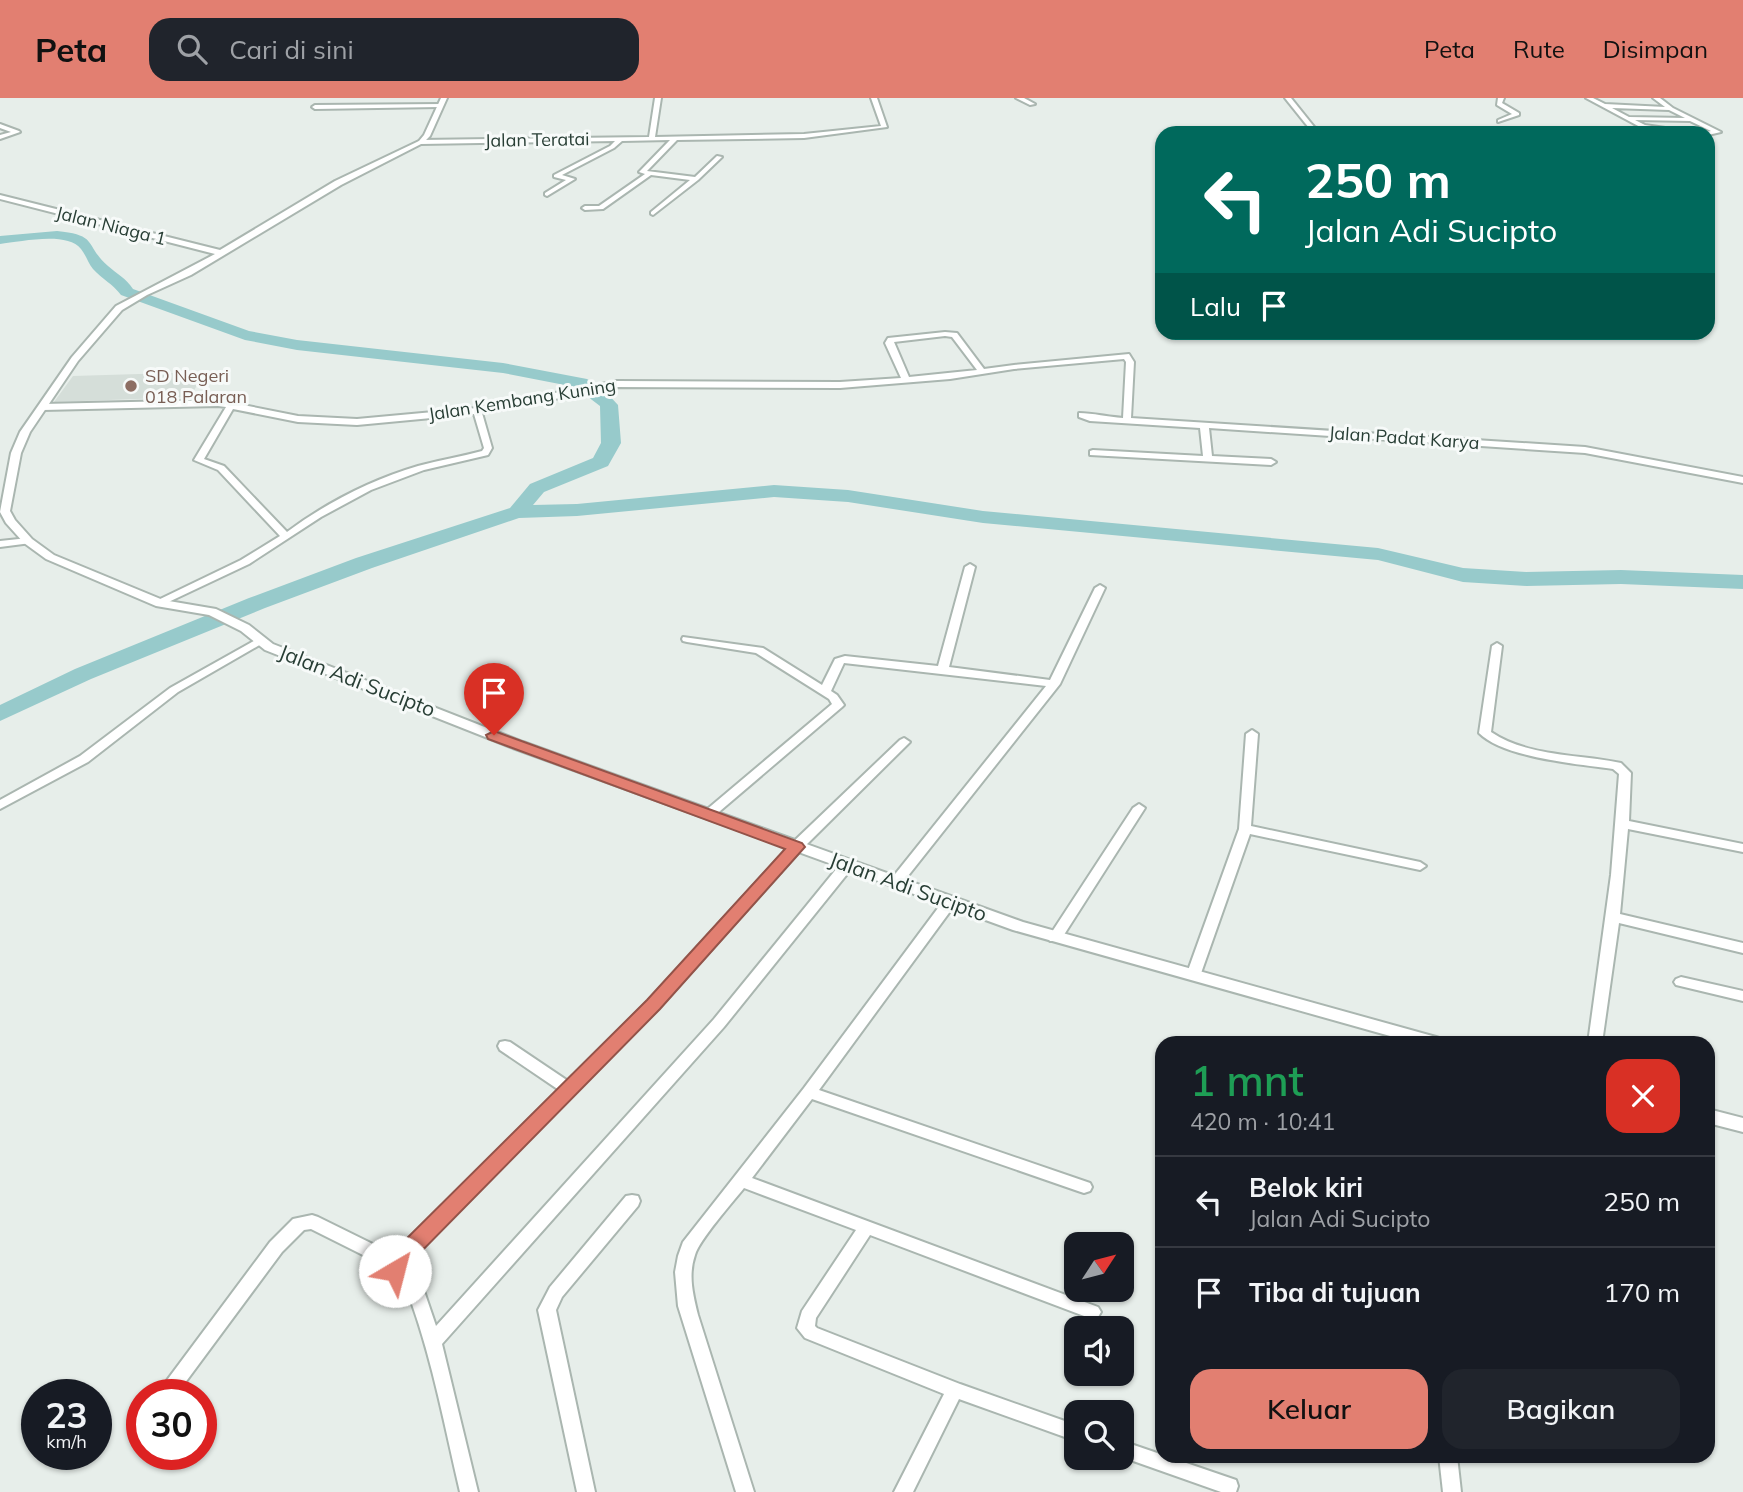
<!DOCTYPE html>
<html lang="id">
<meta charset="utf-8">
<style>
:root{--surface:#171b24;--page:#20242c;--text:#f1f3f6;--muted:#9ea1a6;--line:#363941;--accent:#e27f71}
body{margin:0;font-family:Mulish,sans-serif;background:var(--page);color:var(--text);height:100vh;display:flex;flex-direction:column;font-size:26px;white-space:nowrap}
*{box-sizing:border-box;margin:0}
p{font-size:23px;color:var(--muted)}
.icon{flex:none;width:38px;height:38px;fill:none;stroke:currentColor;stroke-width:2;stroke-linecap:round;stroke-linejoin:round}
.map{position:relative;flex:1;overflow:hidden}
.drawer{position:absolute;left:1155px;top:938px;width:560px;height:427px;display:flex;flex-direction:column;background:var(--surface);border-radius:21px;box-shadow:0 2px 5px #0004}
.drawer>*{flex:none}
.hud{position:absolute;left:1155px;top:28px;width:560px;height:214px;border-radius:21px;box-shadow:0 2px 5px #0004;background:#00695c;color:#fff;overflow:hidden}
.needle{width:46px;rotate:54deg}
.fabs{position:absolute;left:1064px;top:1134px;display:grid;gap:14px}
.fabs a{display:grid;place-items:center;width:70px;height:70px;border-radius:14px;background:var(--surface);box-shadow:0 2px 5px #0004;font-size:35px}
.speed{position:absolute;left:21px;top:1281px;display:flex;gap:14px;font-size:35px;font-weight:700;text-align:center}
.speed>*{display:grid;place-content:center;width:91px;height:91px;border-radius:50%;background:var(--surface);box-shadow:0 2px 5px #0004;line-height:1}
.speed small{font-size:18px;font-weight:400}
.speed .limit{border:10px solid #d22;background:#fff;color:#111}
.pin{position:absolute;display:grid;place-items:center;width:60px;height:60px;color:#fff;margin:-72px -30px;border-radius:50% 50% 50% 0;rotate:-45deg;box-shadow:0 0 7px #0007}
.pin .icon{rotate:45deg}
.me{position:absolute;width:77px;margin:-38px;rotate:37deg;stroke-linejoin:round;filter:drop-shadow(0 0 5px #0008)}
.turn{display:flex;align-items:center;gap:24px;height:147px;padding:0 35px;font-size:32px}
.turn .icon{width:91px;height:91px;stroke-width:2.5}
.turn b{display:block;font-size:49px;line-height:60px}
.then{display:flex;align-items:center;height:66px;padding:0 35px;background:#0003;gap:14px;font-size:26px}
.round{display:grid;place-items:center;flex:none;width:74px;height:74px;border-radius:21px;background:var(--page)}
.head{display:flex;align-items:center;justify-content:space-between;height:119px;padding:0 35px}
h1{font-size:42px;font-weight:600;line-height:52px;color:#1e9e55}
.primary-button{display:flex;gap:14px;margin-top:auto;padding:14px 35px}
.primary-button a{flex:1;height:80px;border-radius:21px;background:var(--accent);color:#111;font-size:28px;font-weight:600;line-height:80px;text-align:center}
.primary-button a+a{background:var(--page);color:var(--text)}
ul{padding:0;list-style:none}
li{display:flex;align-items:center;gap:21px;height:91px;padding:0 35px;border-top:2px solid var(--line)}
li div{flex:1}
li b{display:block;font-size:26px}
li em{font-style:normal}
header{display:flex;align-items:center;gap:42px;box-sizing:border-box;height:98px;padding:0 35px;background:var(--accent);color:#111}
header strong{font-size:33px}
nav{display:flex;gap:38px;margin-inline-start:auto;font-size:24px}
.search{width:490px;height:63px;background:var(--page);display:flex;align-items:center;gap:18px;box-sizing:border-box;padding:0 24px;border-radius:21px;color:var(--muted);font-size:26px}
.map>svg:first-child{display:block}
</style>
<header>
<strong>Peta</strong>
<div class="search"><svg class="icon" aria-label="search" viewBox="0 0 24 24"><circle cx="10" cy="10" r="6"/><path d="M15 15l6 6"/></svg>Cari di sini</div>
<nav><a>Peta</a><a>Rute</a><a>Disimpan</a></nav>
</header>
<div class="map">
<svg width="1743" height="1394" viewBox="0 0 1743 1394">
<rect width="100%" height="100%" fill="#e7eeea"/>
<polygon fill="#d5ded9" points="205,274 190,299 54,304 73,278"/>
<g fill="none" stroke-linecap="round" stroke-linejoin="round">
<path fill="#97cacb" fill-rule="evenodd" d="M 57,133 C 99,137 84,147 108,168 C 117,176 126,180 133,191 L 249,233 L 297,242 L 503,265 L 587,281 L 605,293 L 618,307 L 621,345 L 608,368 L 544,394 L 533,407 L 577,406 L 774,387 L 848,392 L 983,413 L 1378,450 L 1463,470 L 1526,474 L 1621,472 L 1743,477 L 1743,491 L 1621,486 L 1526,488 L 1463,484 L 1378,462 L 983,425 L 848,404 L 774,399 L 577,418 L 519,420 L 372,470 L 265,510 L 91,581 L 0,623 L 0,607 L 75,571 L 249,500 L 356,460 L 510,410 L 530,386 L 593,360 L 601,345 L 600,308 L 575,289 L 503,275 L 297,252 L 245,242 L 121,197 C 113,186 102,181 93,171 C 88,165 86,157 81,151 C 67,133 20,144 0,146 L 0,138 Z"/>
<g stroke="#aab6b0" stroke-width="4">
<g id="minor">
<polygon points="655,0 661,0 655,39 804,36 881,28 871,0 877,0 887,29 804,40 677,42 647,73 695,79 717,58 722,59 698,82 653,117 651,116 651,114 690,82 651,77 603,111 585,112 582,110 585,108 599,108 645,76 639,74 670,42 622,43 614,50 562,77 575,81 547,98 545,97 545,95 566,82 554,79 554,77 610,48 615,43 421,46 418,44 421,42 649,39"/>
<polygon points="1016,0 1024,0 1035,6 1030,7"/>
<polygon points="1285,0 1291,0 1319,35 1313,35"/>
<polygon points="1498,0 1504,0 1502,5 1519,15 1519,17 1498,24 1498,22 1512,16 1497,7"/>
<path d="M 1586,0 L 1593,0 L 1605,6 L 1665,9 L 1653,0 L 1660,0 L 1673,10 L 1721,34 L 1708,37 L 1706,34 L 1711,33 L 1690,23 L 1635,22 L 1645,27 L 1699,35 L 1642,30 ZM 1612,10 L 1669,12 L 1685,20 L 1629,19 Z"/>
<polygon points="442,6 440,9 315,11 312,9 315,7"/>
<polygon points="0,26 19,33 20,34 0,41 0,37 11,34 0,30"/>
<path d="M 945,234 L 957,235 L 984,271 L 1014,267 L 1129,256 L 1134,264 L 1131,320 L 1585,349 L 1743,379 L 1743,385 L 1585,355 L 1209,330 L 1212,358 L 1271,361 L 1276,364 L 1271,367 L 1090,357 L 1090,353 L 1093,352 L 1203,358 L 1200,330 L 1090,323 L 1079,319 L 1079,315 C 1093,315 1108,319 1123,320 L 1126,264 L 1124,261 L 1014,271 L 950,281 L 840,290 L 617,289 L 482,315 L 492,350 L 488,357 L 424,372 L 371,392 L 321,419 L 249,466 L 160,508 L 155,505 L 156,503 L 241,462 L 280,438 L 218,372 L 194,362 L 226,309 L 218,308 L 43,312 L 39,309 L 43,306 L 218,302 L 298,318 L 357,321 L 477,310 L 617,283 L 840,284 L 901,280 L 885,245 L 888,240 ZM 945,238 L 952,239 L 977,272 L 909,279 L 894,244 ZM 233,311 L 298,324 L 357,327 L 474,316 L 484,350 L 482,353 C 461,359 439,362 418,368 C 371,382 326,405 287,434 L 224,368 L 204,361 Z"/>
<polygon points="28,440 33,443 31,445 0,449 0,443"/>
<polygon points="970,466 975,469 949,569 1050,582 1095,490 1100,487 1105,490 1060,586 900,788 895,789 888,785 1046,588 844,565 831,593 837,597 844,607 842,609 713,719 705,719 703,716 705,713 832,606 829,601 756,555 687,544 683,543 682,541 683,539 763,550 822,587 835,561 845,558 938,568 965,469"/>
<polygon points="259,540 263,541 264,543 263,545 178,594 88,664 0,711 0,702 80,658 170,590"/>
<path d="M 1497,545 L 1502,548 L 1491,634 C 1528,659 1579,656 1621,665 L 1631,675 L 1629,723 L 1743,746 L 1743,754 L 1628,731 L 1620,816 L 1743,845 L 1743,855 L 1619,825 L 1602,945 L 1588,945 L 1611,777 L 1619,676 L 1613,671 C 1578,666 1504,660 1479,635 L 1492,548 Z"/>
<polygon points="1252,632 1258,636 1251,728 1420,764 1426,768 1420,772 1250,736 1200,878 1198,881 1188,881 1186,878 1239,731 1246,636"/>
<path d="M 904,640 L 910,644 L 908,646 L 801,752 L 659,910 L 403,1167 L 403,1171 L 423,1190 L 436,1228 L 714,921 L 842,764 L 852,764 L 853,767 L 852,770 L 724,929 L 442,1246 L 478,1394 L 460,1394 C 445,1330 433,1265 411,1203 C 406,1189 388,1184 387,1169 L 311,1131 L 304,1132 L 282,1154 L 176,1297 L 156,1297 L 270,1144 L 293,1121 L 312,1117 L 318,1119 L 393,1156 L 559,992 L 500,952 L 498,948 L 500,944 L 505,943 L 510,944 L 568,983 L 649,902 L 791,746 L 900,642 Z"/>
<polygon points="1139,706 1145,710 1060,843 1050,843 1048,840 1050,837 1133,710"/>
<path d="M 949,801 L 956,805 L 954,808 L 819,992 L 1090,1085 L 1092,1089 L 1090,1093 L 1084,1095 L 1078,1093 L 812,1001 L 752,1080 L 1098,1209 L 1101,1214 L 1098,1219 L 1092,1221 L 870,1137 L 816,1220 L 815,1228 L 817,1230 L 960,1286 L 1076,1327 L 1076,1343 L 959,1301 L 913,1394 L 894,1394 L 944,1296 L 805,1240 L 797,1230 L 802,1213 L 856,1132 L 744,1090 C 733,1104 699,1142 695,1157 C 688,1177 693,1197 698,1217 L 754,1394 L 736,1394 L 678,1208 L 675,1174 L 678,1158 L 683,1144 L 804,990 L 944,802 Z"/>
<polygon points="1681,879 1743,893 1743,903 1676,887 1674,884 1676,881"/>
<polygon points="632,1097 638,1098 640,1103 638,1108 562,1199 556,1212 595,1394 577,1394 538,1212 550,1189 626,1098"/>
<polygon points="1122,1343 1236,1382 1238,1388 1236,1394 1221,1394 1122,1359"/>
<polygon points="1439,1358 1457,1358 1461,1394 1443,1394"/>
</g>
</g>
<g stroke="#aab6b0" stroke-width="4">
<g id="tertiary">
<polygon points="441,0 447,0 430,38 423,45 341,87 191,177 147,197 122,212 78,263 30,334 21,355 10,413 15,422 32,441 54,457 163,502 216,511 249,527 273,546 523,644 1023,824 1436,939 1442,941 1444,945 1415,945 1013,832 513,650 265,552 241,533 209,517 156,508 46,461 24,445 6,425 0,414 11,355 20,334 72,259 116,208 215,156 0,101 0,97 220,152 335,83 419,43 424,37"/>
<polygon points="1708,1011 1743,1020 1743,1034 1708,1025"/>
</g>
</g>
<use href="#minor" fill="#fff" fill-rule="evenodd"/>
<use href="#tertiary" fill="#fff" fill-rule="evenodd"/>
</g>
<polygon fill="#e27f71" stroke="#935349" stroke-width="2" points="494,633 802,745 805,749 660,911 406,1169 402,1179 395,1182 387,1179 384,1173 388,1159 647,902 785,751 488,641 486,637"/>
<circle fill="#8d6e63" stroke="#f7faf9" stroke-width="2.5" cx="131" cy="288" r="7"/>
<g text-anchor="middle" stroke-width="6" stroke-linejoin="round" paint-order="stroke">
<g font-size="18" fill="#283e35" stroke="#f7faf9">
<text transform="translate(537 42) rotate(-1)" y="6">Jalan Teratai</text>
<text transform="translate(111 128) rotate(14)" y="6">Jalan Niaga 1</text>
<text transform="translate(522 302) rotate(-9)" y="6">Jalan Kembang Kuning</text>
<text transform="translate(1404 340) rotate(4)" y="6">Jalan Padat Karya</text>
</g>
<g font-size="18" fill="#785e54" stroke="#f7faf9" text-anchor="start">
<text x="145" y="284">SD Negeri<tspan x="145" dy="21">018 Palaran</tspan></text>
</g>
<g font-size="21" fill="#283e35" stroke="#f7faf9">
<text transform="translate(357 583) rotate(21)" y="7">Jalan Adi Sucipto</text>
<text transform="translate(908 789) rotate(20)" y="7">Jalan Adi Sucipto</text>
</g>
</g>
</svg>
<div class="fabs">
<a><svg class="needle" viewBox="-14 -14 28 28"><path d="M0-13l5 13h-10z" fill="#e53935"/><path d="M0 13l5-13h-10z" fill="#9ea1a6"/></svg></a>
<a><svg class="icon" aria-label="sound" viewBox="0 0 24 24"><path d="M4 9h4l5-4v14l-5-4H4zM17 9q2 3 0 6"/></svg></a>
<a><svg class="icon" aria-label="search" viewBox="0 0 24 24"><circle cx="10" cy="10" r="6"/><path d="M15 15l6 6"/></svg></a>
</div>
<div class="speed"><div>23<small>km/h</small></div><div class="limit">30</div></div>
<div class="pin" style="left:494px;top:637px;background:#d93025"><svg class="icon" aria-label="arrive" viewBox="0 0 24 24"><path d="M6 21V4h12l-3 4 3 4H6"/></svg></div>
<svg class="me" style="left:395px;top:1173px" viewBox="-20 -20 40 40"><circle r="19" fill="#fff"/><path d="M0-13L10 11 0 6-10 11z" fill="#e27f71"/></svg>
<div class="hud">
<div class="turn"><svg class="icon" aria-label="left" viewBox="0 0 24 24"><path d="M17 20v-9H6M10 6l-5 5 5 5"/></svg><div><b>250 m</b>Jalan Adi Sucipto</div></div>
<div class="then">Lalu<svg class="icon" aria-label="arrive" viewBox="0 0 24 24"><path d="M6 21V4h12l-3 4 3 4H6"/></svg></div>
</div>
<section class="drawer">
<div class="head"><div><h1>1 mnt</h1><p>420 m · 10:41</p></div><a class="round" style="background:#d93025;color:#fff"><svg class="icon" aria-label="close" viewBox="0 0 24 24"><path d="M6 6l12 12M18 6L6 18"/></svg></a></div>
<ul>
<li><svg class="icon" aria-label="left" viewBox="0 0 24 24"><path d="M17 20v-9H6M10 6l-5 5 5 5"/></svg><div><b>Belok kiri</b><p>Jalan Adi Sucipto</p></div><em>250 m</em></li>
<li><svg class="icon" aria-label="arrive" viewBox="0 0 24 24"><path d="M6 21V4h12l-3 4 3 4H6"/></svg><div><b>Tiba di tujuan</b></div><em>170 m</em></li>
</ul>
<div class="primary-button"><a>Keluar</a><a>Bagikan</a></div>
</section>
</div>
